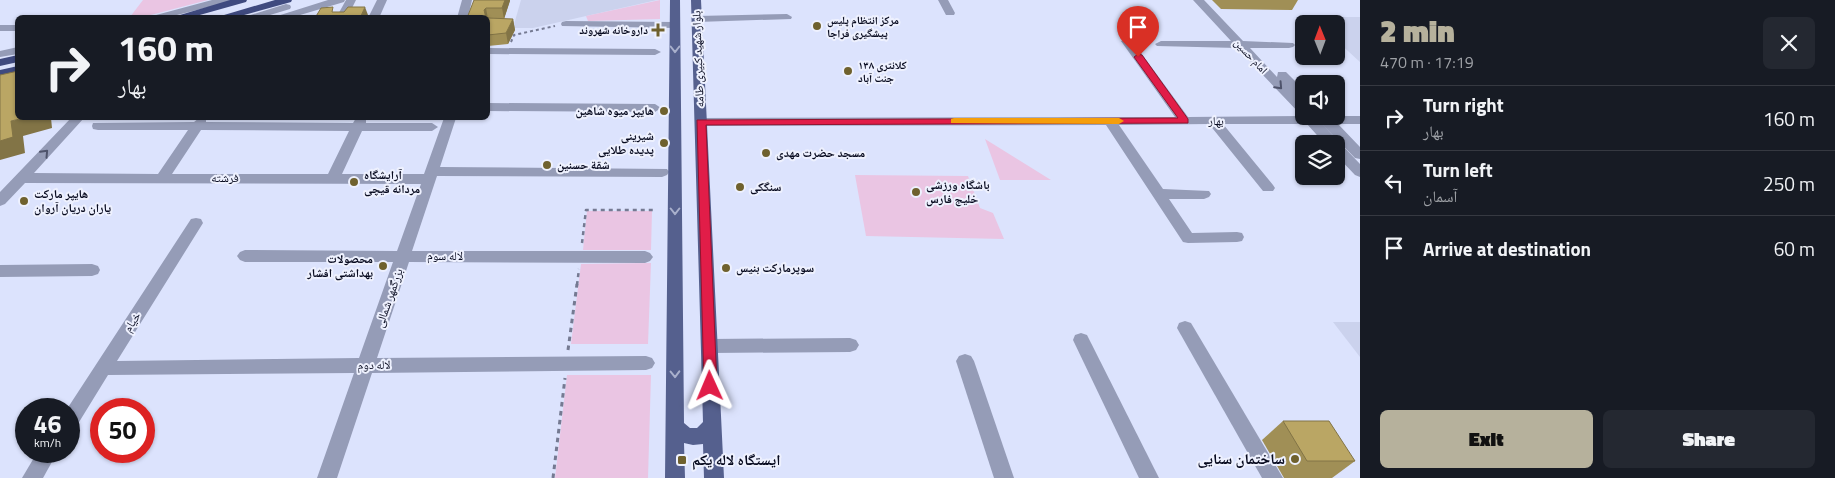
<!DOCTYPE html>
<meta charset="utf-8">
<style>
:root{--surface:#171b24;--page:#242831;--text:#f1f3f6;--muted:#9ea1a6;--line:#363941;--accent:#b6b19c}
body{margin:0;font-family:"Titillium Web","Noto Naskh Arabic",sans-serif;background:var(--page);color:var(--text);height:100vh;display:flex;flex-direction:column;font-size:19px;white-space:nowrap}
*{box-sizing:border-box;margin:0}
p{font-size:16px;color:var(--muted)}
.icon{flex:none;width:28px;height:28px;fill:none;stroke:currentColor;stroke-width:2;stroke-linecap:round;stroke-linejoin:round}
.map{position:relative;flex:1;overflow:hidden}
.side{display:flex;flex-direction:column;background:var(--surface);width:475px}
.side>*{flex:none}
.banner{position:absolute;left:15px;top:15px;width:475px;height:105px;border-radius:8px;box-shadow:0 1px 4px #0004;background:#171b24;color:var(--text);overflow:hidden}
.needle{width:32px;rotate:359deg}
.fabs{position:absolute;left:1295px;top:15px;display:grid;gap:10px}
.fabs a{display:grid;place-items:center;width:50px;height:50px;border-radius:8px;background:var(--surface);box-shadow:0 1px 4px #0004;font-size:25px}
.speed{position:absolute;left:15px;top:398px;display:flex;gap:10px;font-size:25px;font-weight:700;text-align:center}
.speed>*{display:grid;place-content:center;width:65px;height:65px;border-radius:50%;background:var(--surface);box-shadow:0 1px 4px #0004;line-height:1}
.speed small{font-size:12px;font-weight:400}
.speed .limit{border:8px solid #d22;background:#fff;color:#111}
.pin{position:absolute;display:grid;place-items:center;width:42px;height:42px;color:#fff;margin:-51px -21px;border-radius:50% 50% 50% 0;rotate:-45deg;box-shadow:0 0 5px #0007}
.pin .icon{rotate:45deg}
.me{position:absolute;width:55px;margin:-28px;rotate:359deg;stroke-linejoin:round;filter:drop-shadow(0 0 4px #0008)}
.turn{display:flex;align-items:center;gap:18px;height:105px;padding:0 20px;font-size:22px}
.turn .icon{width:65px;height:65px;stroke-width:2.5}
.turn b{display:block;font-size:35px;line-height:42px}
.round{display:grid;place-items:center;flex:none;width:52px;height:52px;border-radius:8px;background:var(--page)}
.overview{display:flex;align-items:center;justify-content:space-between;height:85px;padding:0 20px}
h1{font-size:30px;font-weight:800;line-height:38px;color:var(--accent)}
.cta{display:flex;gap:10px;margin-top:auto;padding:10px 20px}
.cta a{flex:1;height:58px;border-radius:8px;background:var(--accent);color:#111;font-size:20px;font-weight:800;line-height:58px;text-align:center}
.cta a+a{background:var(--page);color:var(--text)}
ul{padding:0;list-style:none}
li{display:flex;align-items:center;gap:15px;height:65px;padding:0 20px;border-top:1px solid var(--line)}
li div{flex:1}
li b{display:block;font-size:19px}
li em{font-style:normal}
main{display:flex;flex:1;min-height:0}
.map>svg:first-child{display:block}
</style>
<main>
<div class="map">
<svg width="1360" height="478" viewBox="0 0 1360 478">
<rect width="100%" height="100%" fill="#dce3fd"/>
<g fill="#cbd2ed">
<polygon points="521,0 657,0 533,28 513,28"/>
<polygon points="1310,17 1360,17 1360,62 1336,40 1336,24 1318,24"/>
<polygon points="1333,322 1360,322 1360,357"/>
</g>
<g fill="#eac5e3">
<polygon points="143,0 208,0 143,17 130,17"/>
<polygon points="660,0 660,19 588,21 586,16"/>
<polygon points="985,139 1051,180 1000,180"/>
<polygon points="855,175 968,176 980,208 993,213 1004,239 866,236"/>
<polygon points="587,211 652,211 651,250 583,250"/>
<polygon points="651,263 648,344 571,344 581,264"/>
<polygon points="567,375 651,375 648,478 555,478"/>
</g>
<g fill="none" stroke-linecap="round" stroke-linejoin="round">
<polyline stroke="#757a92" stroke-width="2" stroke-dasharray="3 3" stroke-linecap="butt" points="511,42 514,35 555,26"/>
<g stroke="#757a92" stroke-width="2.5" stroke-dasharray="4 4" stroke-linecap="butt">
<polyline points="582,243 586,210 653,210"/>
<polyline points="577,285 579,269"/>
</g>
<g stroke="#757a92" stroke-width="3" stroke-dasharray="4.5 4.5" stroke-linecap="butt">
<polyline points="568,350 577,284"/>
<polyline points="553,478 565,378"/>
</g>
<g fill="#959cb7" fill-rule="evenodd">
<polygon points="212,0 230,0 229,2 165,18 145,18"/>
<polygon points="328,0 345,0 344,2 290,18 271,18"/>
<polygon points="346,0 356,0 347,18 336,18"/>
<polygon points="377,0 387,0 379,18 368,18"/>
<polygon points="462,0 472,0 468,18 457,18"/>
<polygon points="938,0 948,0 955,13 954,15 946,15"/>
<polygon points="1193,0 1204,0 1243,41 1293,43 1295,45 1293,47 1289,48 1250,48 1277,77 1278,72 1286,72 1304,90 1304,101 1300,100 1283,83 1304,104 1304,116 1360,116 1360,124 1338,124 1360,147 1360,159 1355,158 1322,124 1360,164 1360,177 1355,175 1336,155 1336,144 1325,144 1307,124 1223,124 1273,185 1275,188 1273,191 1263,191 1209,124 1119,125 1163,189 1209,191 1211,194 1209,197 1204,199 1169,199 1192,233 1237,232 1242,233 1244,237 1242,241 1237,242 1188,243 1183,242 1106,125 701,126 695,122 701,118 1175,117 1121,41 1127,38 1131,39 1188,117 1302,116 1237,48 1157,46 1155,44 1161,41 1231,41"/>
<polygon points="286,4 290,5 291,7 290,9 260,18 241,18"/>
<polygon points="787,14 792,17 791,19 697,22 692,19 697,16"/>
<polygon points="566,21 675,22 680,25 675,28 562,26 561,24 562,22"/>
<rect x="0" y="25" width="18" height="6"/>
<polygon points="18,47 18,54 0,57 0,51"/>
<polygon points="488,48 655,49 661,52 655,55 488,54"/>
<polygon points="488,103 655,104 661,108 655,112 488,111"/>
<path d="M 71,118 L 84,118 L 34,173 L 158,174 L 188,130 L 98,130 L 93,129 L 92,126 L 93,123 L 194,122 L 199,118 L 206,118 L 206,122 L 353,123 L 356,118 L 366,118 L 366,123 L 432,123 L 438,127 L 432,131 L 362,131 L 342,174 L 424,174 L 444,118 L 456,118 L 440,167 L 667,169 L 669,172 L 667,175 L 662,177 L 437,176 L 412,251 L 645,251 L 650,253 L 653,257 L 650,261 L 645,263 L 409,262 L 377,358 L 646,356 L 652,358 L 655,363 L 652,368 L 646,370 L 372,373 L 337,478 L 317,478 L 354,373 L 108,375 L 76,427 L 69,429 L 69,409 L 67,409 L 191,219 L 196,218 L 201,219 L 203,223 L 117,361 L 359,358 L 393,262 L 245,262 L 240,260 L 237,256 L 240,252 L 245,250 L 397,251 L 421,184 L 25,183 L 5,204 L 0,206 L 0,192 ZM 201,130 L 349,131 L 328,174 L 172,174 Z"/>
<polygon points="92,264 98,266 100,270 98,274 92,276 0,277 0,265"/>
<polygon points="1185,321 1191,323 1283,478 1262,478 1177,328 1179,323"/>
<polygon points="1081,333 1087,335 1159,478 1139,478 1073,340 1075,335"/>
<polygon points="850,338 856,340 859,345 856,350 850,352 710,353 704,351 701,346 704,341 710,339"/>
<polygon points="965,354 971,356 974,361 1014,478 994,478 956,361 959,356"/>
<polygon points="38,451 58,451 43,478 22,478"/>
</g>
<polygon fill="#55608e" fill-rule="evenodd" points="670,0 680,0 684,423 690,428 697,428 703,422 691,0 701,0 724,478 704,478 703,444 693,445 684,443 685,478 665,478"/>
<g fill="#3f4a7f" fill-rule="evenodd">
<polygon points="230,0 247,0 246,2 189,18 170,18"/>
<polygon points="275,0 292,0 291,2 233,18 214,18"/>
<polygon points="18,55 18,62 0,66 0,59"/>
<polygon points="18,66 18,73 0,78 0,70"/>
</g>
</g>
<g fill="#a08f56">
<polygon points="474,0 510,0 504,19 513,19 515,30 508,44 488,46 488,47 488,18"/>
<polygon points="1212,0 1298,0 1292,10 1221,9"/>
<polygon points="1283,421 1355,461 1332,478 1284,478 1262,440"/>
</g>
<g fill="#827446">
<polygon points="505,0 510,0 510,1 504,19 502,8"/>
<polygon points="365,7 368,15 366,18 360,18"/>
<polygon points="486,8 488,19 488,20 488,18 485,18 484,10"/>
<polygon points="513,19 515,30 508,44 506,33"/>
<polygon points="24,118 51,118 52,128 23,136 25,153 0,160 0,141 11,121"/>
</g>
<g fill="#baa664" stroke="#827446">
<polygon points="474,0 505,0 502,8 486,8 484,10 486,18 467,18"/>
<polygon points="333,7 332,12 344,12 348,7 365,7 360,18 315,18 321,8"/>
<polygon points="488,18 513,19 506,33 488,35"/>
<polygon points="18,71 18,118 24,118 11,121 13,137 0,141 0,75"/>
<polygon points="1283,421 1329,421 1355,461 1307,461"/>
</g>
<defs><path id="oneway-chevron" d="M-2-3.5L2.5 0L-2 3.5" fill="none" stroke-width="1.6" stroke-linecap="round" stroke-linejoin="round" transform="scale(1.25)"/></defs>
<g stroke="#a9b0cc">
<use href="#oneway-chevron" transform="translate(675 49) rotate(90)"/>
<use href="#oneway-chevron" transform="translate(675 211) rotate(90)"/>
<use href="#oneway-chevron" transform="translate(675 374) rotate(89)"/>
</g>
<g stroke="#4e536b">
<use href="#oneway-chevron" transform="translate(1279 86) rotate(47)"/>
<use href="#oneway-chevron" transform="translate(45 153) rotate(-47)"/>
</g>
<polygon fill="#e11d48" stroke="#92132f" points="1138,54 1142,55 1188,119 1188,123 706,125 717,386 715,390 710,392 706,390 704,386 697,120 1178,118 1134,57"/>
<polygon fill="#f59e0b" points="954,118 1119,118 1124,121 1119,124 951,123 951,119"/>
<g fill="#6f612e" stroke="#eef1fe" stroke-width="2">
<circle cx="817" cy="26" r="5"/>
<path d="M655.5 22.5h5v5h5v5h-5v5h-5v-5h-5v-5h5z"/>
<circle cx="848" cy="71" r="5"/>
<circle cx="664" cy="111" r="5"/>
<circle cx="664" cy="143" r="5"/>
<circle cx="766" cy="153" r="5"/>
<circle cx="547" cy="165" r="5"/>
<circle cx="354" cy="182" r="5"/>
<circle cx="740" cy="187" r="5"/>
<circle cx="916" cy="192" r="5"/>
<circle cx="24" cy="201" r="5"/>
<circle cx="383" cy="266" r="5"/>
<circle cx="726" cy="268" r="5"/>
<circle cx="1295" cy="459" r="5"/>
<rect x="677" y="455" width="10" height="10" rx="2.5"/>
</g>
<g text-anchor="middle" stroke-width="4" stroke-linejoin="round" paint-order="stroke">
<g font-size="11" font-weight="bold" fill="#070a1f" stroke="#eef1fe" text-anchor="start">
<text x="827" y="24">مرکز انتظام پلیس<tspan x="827" dy="13">پیشگیری فراجا</tspan></text>
<text x="648" y="34" text-anchor="end">داروخانه شهروند</text>
<text x="858" y="69">کلانتری ۱۳۸<tspan x="858" dy="13">جنت آباد</tspan></text>
</g>
<g font-size="11" fill="#070a1f" stroke="#eef1fe">
<text transform="translate(1251 56) rotate(47)" y="4">امام حسین</text>
</g>
<g font-size="12" fill="#070a1f" stroke="#eef1fe">
<text transform="translate(698 59) rotate(-92)" y="4">بلوار شهید کبیری طامه</text>
<text x="1216" y="125">بهار</text>
<text x="225" y="182">فرشته</text>
<text x="445" y="260">لاله سوم</text>
<text transform="translate(389 298) rotate(-71)" y="4">بزرگمهر شمالی</text>
<text transform="translate(132 322) rotate(-57)" y="4">خیام</text>
<text transform="translate(374 365) rotate(-1)" y="4">لاله دوم</text>
</g>
<g font-size="12" font-weight="bold" fill="#070a1f" stroke="#eef1fe" text-anchor="start">
<text x="654" y="115" text-anchor="end">هایپر میوه شاهین</text>
<text x="654" y="140" text-anchor="end">شيرينی<tspan x="654" dy="14">پديده طلايی</tspan></text>
<text x="776" y="157">مسجد حضرت مهدی</text>
<text x="557" y="169">شقة حسنين</text>
<text x="364" y="179">آرایشگاه<tspan x="364" dy="14">مردانه قیچی</tspan></text>
<text x="926" y="189">باشگاه ورزشی<tspan x="926" dy="14">خلیج فارس</tspan></text>
<text x="750" y="191">سنگکی</text>
<text x="34" y="198">هایپر مارکت<tspan x="34" dy="14">یاران دریان آروان</tspan></text>
<text x="373" y="263" text-anchor="end">محصولات<tspan x="373" dy="14">بهداشتی افشار</tspan></text>
<text x="736" y="272">سوپرمارکت بنیس</text>
</g>
<g font-size="15" font-weight="bold" fill="#070a1f" stroke="#eef1fe" text-anchor="end">
<text x="1285" y="464">ساختمان سنایی</text>
<text x="692" y="465" text-anchor="start">ایستگاه لاله یکم</text>
</g>
</g>
</svg>
<div class="fabs">
<a><svg class="needle" viewBox="-14 -14 28 28"><path d="M0-13l5 13h-10z" fill="#e53935"/><path d="M0 13l5-13h-10z" fill="#9ea1a6"/></svg></a>
<a><svg class="icon" aria-label="sound" viewBox="0 0 24 24"><path d="M4 9h4l5-4v14l-5-4H4zM17 9q2 3 0 6"/></svg></a>
<a><svg class="icon" aria-label="layers" viewBox="0 0 24 24"><path d="M12 4l9 5-9 5-9-5zM3 14l9 5 9-5"/></svg></a>
</div>
<div class="speed"><div>46<small>km/h</small></div><div class="limit">50</div></div>
<div class="pin" style="left:1138px;top:57px;background:#d93025"><svg class="icon" aria-label="arrive" viewBox="0 0 24 24"><path d="M6 21V4h12l-3 4 3 4H6"/></svg></div>
<svg class="me" style="left:710px;top:386px" viewBox="-20 -20 40 40"><path d="M0-17L14 15 0 8-14 15z" fill="#e11d48" stroke="#fff" stroke-width="4"/></svg>
<div class="banner">
<div class="turn"><svg class="icon" aria-label="right" viewBox="0 0 24 24"><path d="M7 20v-9h11M14 6l5 5-5 5"/></svg><div><b>160 m</b>بهار</div></div>
</div>
</div>
<section class="side">
<div class="overview"><div><h1>2 min</h1><p>470 m · 17:19</p></div><a class="round"><svg class="icon" aria-label="close" viewBox="0 0 24 24"><path d="M6 6l12 12M18 6L6 18"/></svg></a></div>
<ul>
<li><svg class="icon" aria-label="right" viewBox="0 0 24 24"><path d="M7 20v-9h11M14 6l5 5-5 5"/></svg><div><b>Turn right</b><p>بهار</p></div><em>160 m</em></li>
<li><svg class="icon" aria-label="left" viewBox="0 0 24 24"><path d="M17 20v-9H6M10 6l-5 5 5 5"/></svg><div><b>Turn left</b><p>آسمان</p></div><em>250 m</em></li>
<li><svg class="icon" aria-label="arrive" viewBox="0 0 24 24"><path d="M6 21V4h12l-3 4 3 4H6"/></svg><div><b>Arrive at destination</b></div><em>60 m</em></li>
</ul>
<div class="cta"><a>Exit</a><a>Share</a></div>
</section>
</main>
